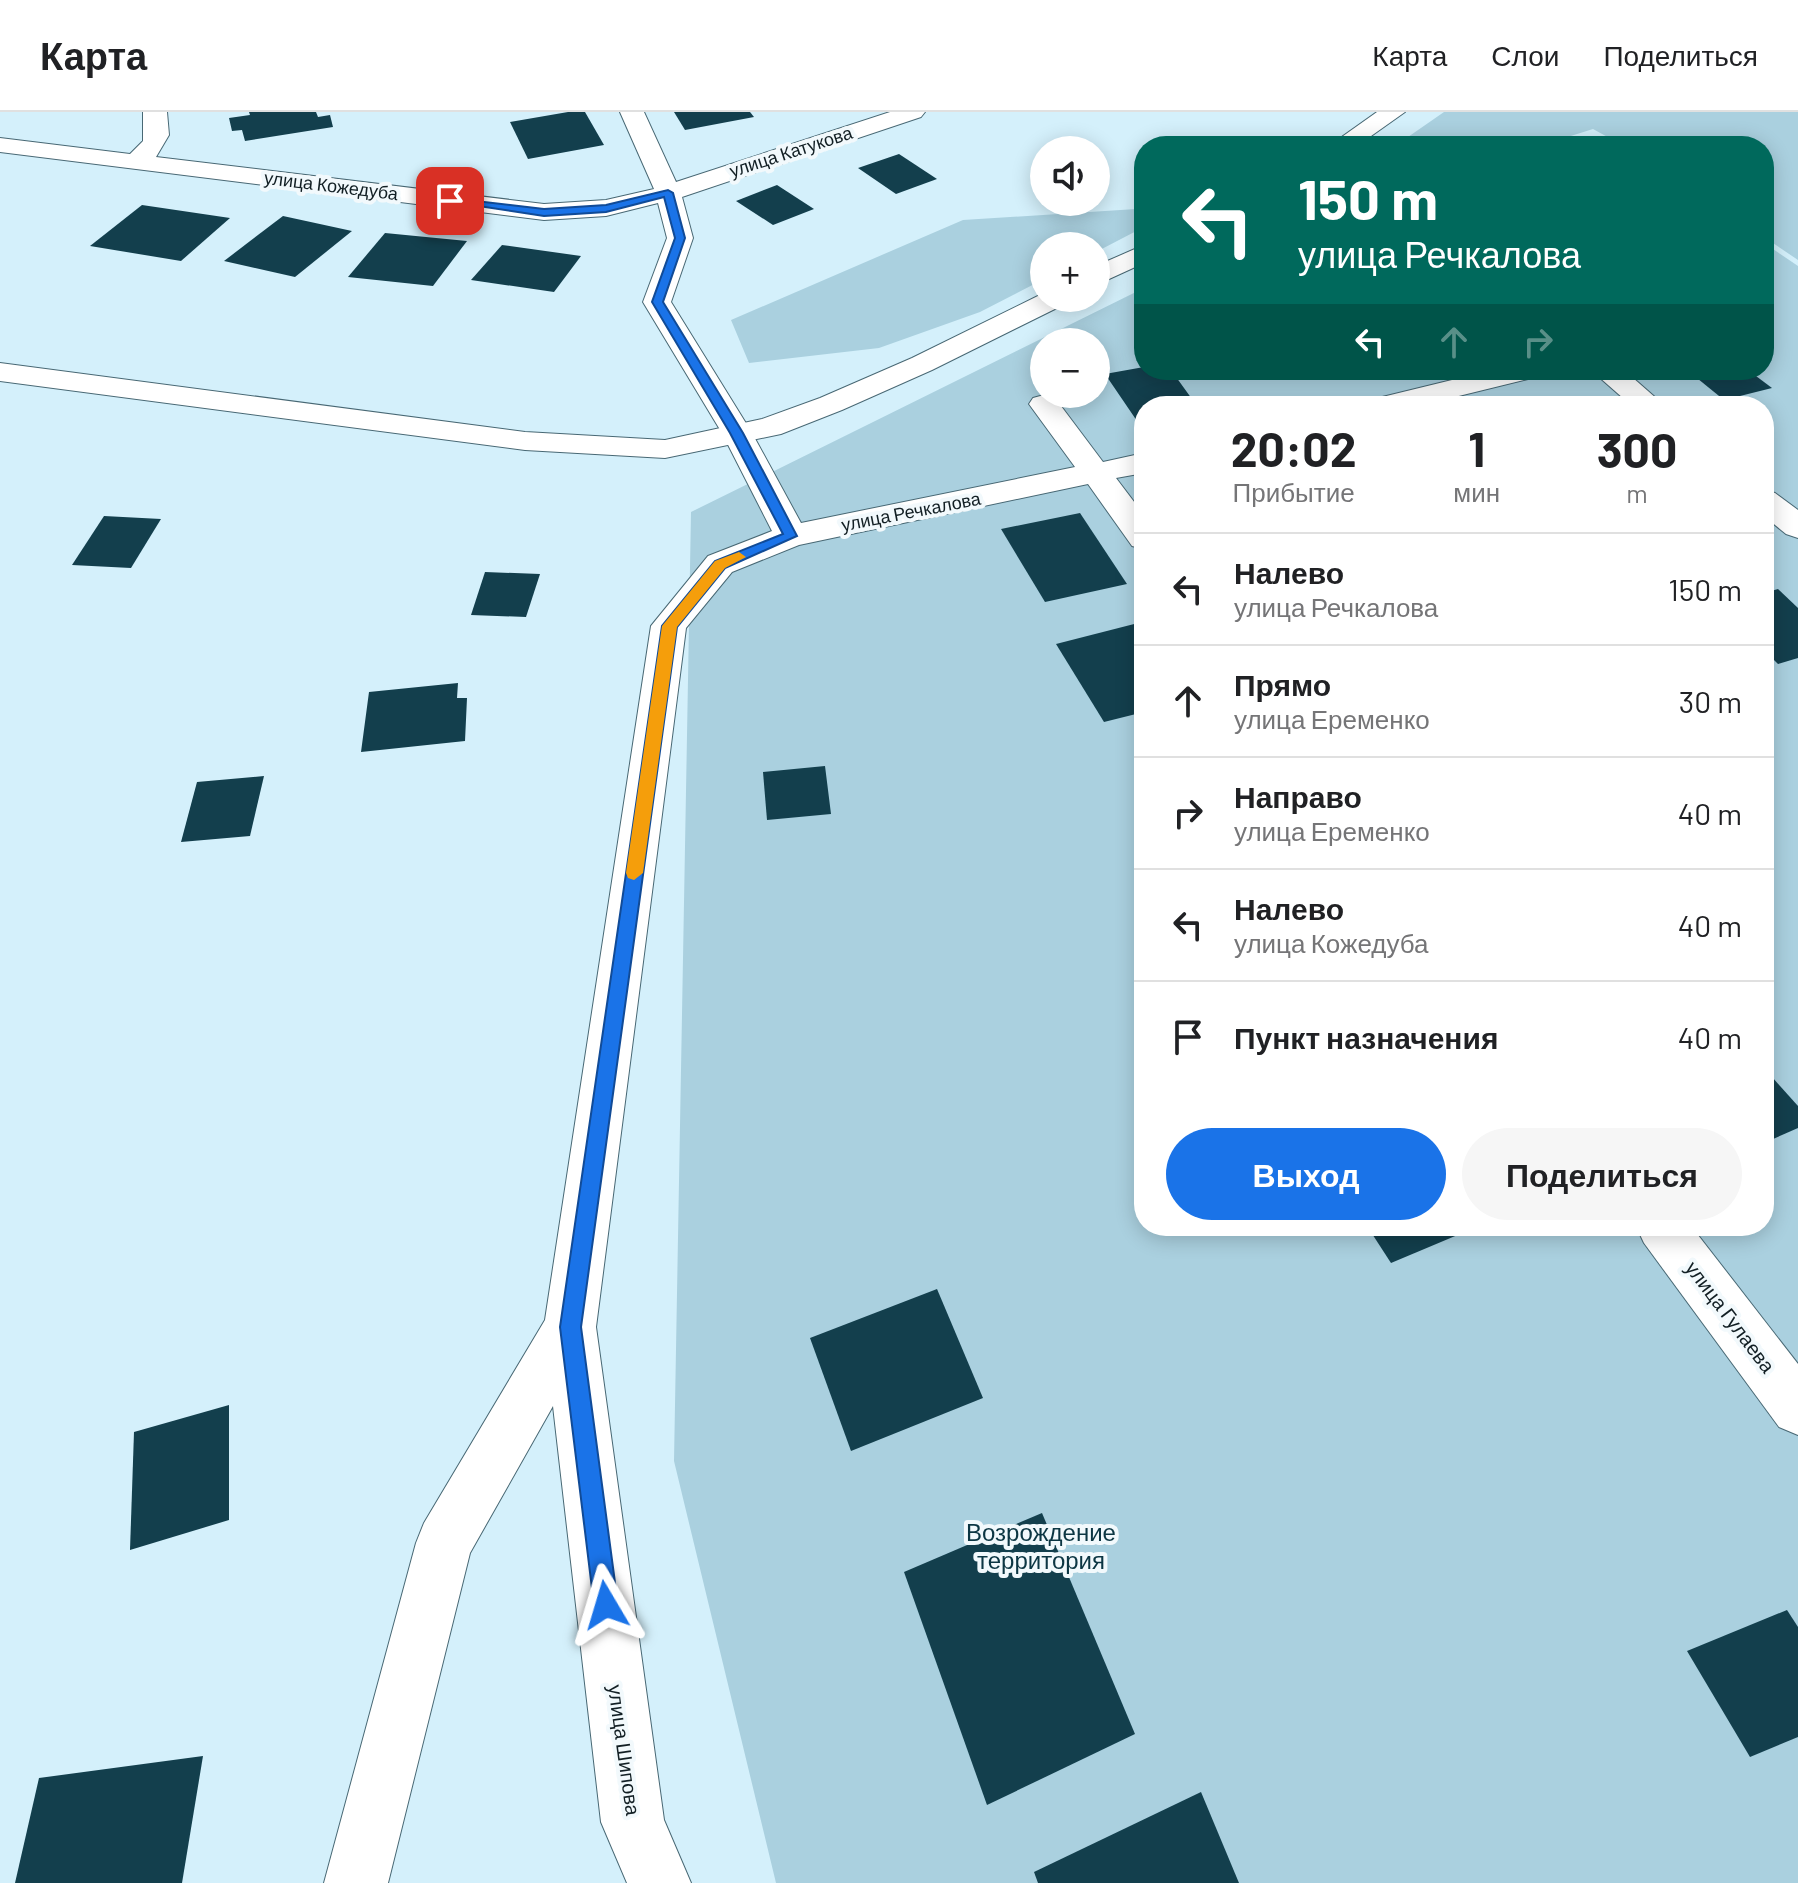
<!DOCTYPE html>
<html lang="ru">
<meta charset="utf-8">
<style>
:root{--surface:#fff;--page:#f6f6f6;--text:#202124;--muted:#757577;--line:#e0e0e0;--accent:#1a73e8}
body{margin:0;font-family:Barlow,sans-serif;background:var(--page);color:var(--text);height:100vh;display:flex;flex-direction:column;font-size:30px;white-space:nowrap}
*{box-sizing:border-box;margin:0}
p{font-size:26px;color:var(--muted)}
.icon{flex:none;width:44px;height:44px;fill:none;stroke:currentColor;stroke-width:2;stroke-linecap:round;stroke-linejoin:round}
.map{position:relative;flex:1;overflow:hidden}
.sheet{position:absolute;left:1134px;top:284px;width:640px;height:840px;display:flex;flex-direction:column;background:var(--surface);border-radius:32px;box-shadow:0 4px 20px #0003}
.sheet>*{flex:none}
.banner{position:absolute;left:1134px;top:24px;width:640px;height:244px;border-radius:32px;box-shadow:0 4px 20px #0003;background:#00695c;color:#fff;overflow:hidden}
.fabs{position:absolute;left:1030px;top:24px;display:grid;gap:16px}
.fabs a{display:grid;place-items:center;width:80px;height:80px;border-radius:50%;background:var(--surface);box-shadow:0 4px 20px #0003;font-size:40px}
.pin{position:absolute;display:grid;place-items:center;width:68px;height:68px;color:#fff;margin:-34px;border-radius:16px;box-shadow:0 4px 12px #0006}
.me{position:absolute;width:88px;margin:-44px;rotate:353deg;stroke-linejoin:round;filter:drop-shadow(0 0 6px #0008)}
.turn{display:flex;align-items:center;gap:28px;height:168px;padding:0 32px;font-size:36px}
.turn .icon{width:104px;height:104px;stroke-width:2.5}
.turn b{display:block;font-size:56px;line-height:68px}
.lanes{display:flex;align-items:center;height:76px;padding:0 32px;background:#0003;justify-content:center;gap:40px;direction:ltr}
.lanes .off{opacity:.35}
.eta{display:flex;justify-content:space-evenly;align-items:center;height:136px;text-align:center}
.eta b{font-size:48px;font-weight:700;line-height:56px}
.button{display:flex;gap:16px;margin-top:auto;padding:16px 32px}
.button a{flex:1;height:92px;border-radius:48px;background:var(--accent);color:#fff;font-size:32px;font-weight:700;line-height:92px;text-align:center}
.button a+a{background:var(--page);color:var(--text)}
ul{padding:0;list-style:none}
li{display:flex;align-items:center;gap:24px;height:112px;padding:0 32px;border-top:2px solid var(--line)}
li div{flex:1}
li b{display:block;font-size:30px}
li em{font-style:normal}
header{display:flex;align-items:center;gap:48px;box-sizing:border-box;height:112px;padding:0 40px;background:var(--surface);border-bottom:2px solid var(--line)}
header strong{font-size:38px}
nav{display:flex;gap:44px;margin-inline-start:auto;font-size:28px}
.map>svg:first-child{display:block}
</style>
<header>
<strong>Карта</strong>
<nav><a>Карта</a><a>Слои</a><a>Поделиться</a></nav>
</header>
<div class="map">
<svg width="1798" height="1771" viewBox="0 0 1798 1771">
<rect width="100%" height="100%" fill="#d4f0fb"/>
<g fill="#aad0df" fill-rule="evenodd">
<polygon points="1444,0 1798,0 1798,148 1764,125 1764,34 1624,34 1593,17 1539,34 1395,34"/>
<polygon points="1136,97 1144,105 1144,115 1096,140 1096,134 1044,134 1044,167 980,200 879,236 749,251 731,208 963,108"/>
<path d="M 1764,131 L 1798,154 L 1798,1771 L 776,1771 L 674,1349 L 691,400 L 1144,176 L 1144,258 L 1764,258 ZM 1044,230 L 1096,230 L 1096,282 L 1044,282 ZM 1144,294 L 1764,294 L 1764,1114 L 1144,1114 Z"/>
</g>
<g fill="#133f4d">
<polygon points="249,0 316,0 318,5 330,3 333,15 245,29 242,18 232,19 229,6 250,3"/>
<polygon points="568,0 585,0 604,33 528,47 510,10"/>
<polygon points="674,0 750,0 754,5 685,18"/>
<polygon points="899,42 937,67 896,82 858,56"/>
<polygon points="777,73 814,97 773,113 736,89"/>
<polygon points="142,93 230,106 181,149 90,134"/>
<polygon points="283,104 352,119 295,165 224,149"/>
<polygon points="385,121 467,129 433,174 348,165"/>
<polygon points="502,133 581,144 554,180 471,168"/>
<polygon points="1144,255 1144,258 1171,258 1197,294 1144,294 1144,308 1137,309 1105,262"/>
<polygon points="1687,258 1748,258 1772,276 1724,288"/>
<polygon points="1563,287 1571,294 1536,294 1536,293"/>
<polygon points="1080,401 1127,472 1045,490 1001,417"/>
<polygon points="104,404 161,407 131,456 72,453"/>
<polygon points="485,460 540,462 526,505 471,503"/>
<polygon points="1778,477 1798,496 1798,546 1778,552 1764,538 1764,481"/>
<polygon points="1142,510 1144,600 1104,610 1056,532"/>
<polygon points="458,571 457,586 467,586 465,629 361,640 369,580"/>
<polygon points="825,654 831,702 767,708 763,660"/>
<polygon points="264,664 250,724 181,730 197,670"/>
<polygon points="1764,956 1798,994 1798,1016 1764,1031"/>
<polygon points="1367,1114 1479,1114 1391,1151"/>
<polygon points="937,1177 983,1286 851,1339 810,1226"/>
<polygon points="229,1293 229,1408 130,1438 134,1320"/>
<polygon points="1042,1401 1135,1622 987,1693 904,1460"/>
<polygon points="1787,1498 1798,1515 1798,1625 1750,1645 1687,1539"/>
<polygon points="203,1644 182,1771 15,1771 39,1666"/>
<polygon points="1201,1680 1239,1771 1038,1771 1034,1760"/>
</g>
<g fill="none" stroke-linecap="round" stroke-linejoin="round">
<g stroke="#486874" stroke-width="2">
<g id="minor">
<polygon points="143,0 167,0 169,23 156,45 544,92 606,88 654,77 620,0 644,0 676,70 890,0 925,0 921,5 682,85 693,126 671,190 752,321 801,411 1075,355 1029,292 1033,286 1044,283 1055,286 1103,350 1144,341 1144,361 1116,366 1144,403 1144,437 1132,434 1088,372 799,433 732,460 686,516 596,1215 664,1708 691,1771 627,1771 601,1710 553,1294 470,1441 388,1771 324,1771 416,1431 424,1411 545,1208 651,514 708,444 772,419 722,321 643,190 667,126 658,91 606,104 544,108 0,40 0,26 130,42 143,29"/>
<polygon points="1493,258 1545,258 1540,264 1418,294 1366,294 1370,288"/>
<polygon points="1591,258 1624,258 1665,294 1632,294"/>
<polygon points="1764,378 1775,381 1798,398 1798,426 1786,422 1764,404"/>
<polygon points="1636,1114 1691,1114 1798,1252 1798,1323 1779,1315 1644,1131"/>
</g>
</g>
<g stroke="#486874" stroke-width="2">
<g id="secondary">
<polygon points="1377,0 1405,0 1357,34 1329,34"/>
<polygon points="1144,133 1144,151 1096,173 1096,154"/>
<polygon points="1044,181 1044,186 1069,186 1065,192 932,258 842,298 781,322 665,346 525,338 0,269 0,251 525,320 665,328 762,307 820,286 912,246"/>
</g>
</g>
<use href="#minor" fill="#fff" fill-rule="evenodd"/>
<use href="#secondary" fill="#fff" fill-rule="evenodd"/>
</g>
<polygon fill="#1a73e8" stroke="#114b97" stroke-width="2" points="668,78 673,81 685,126 663,190 743,321 797,424 725,456 677,515 581,1215 618,1493 614,1502 606,1505 597,1502 594,1493 560,1215 662,514 715,449 783,422 730,321 652,190 675,126 664,85 606,100 544,104 445,89 450,86 544,97 606,93"/>
<polygon fill="#f59e0b" points="739,440 746,445 725,456 677,515 643,761 634,768 628,766 626,761 662,514 715,449"/>
<g text-anchor="middle" stroke-width="8" stroke-linejoin="round" paint-order="stroke">
<g font-size="18" fill="#121f24" stroke="#f2f9fc">
<text transform="translate(791 40) rotate(-18)" y="6">улица Катукова</text>
<text transform="translate(331 74) rotate(7)" y="6">улица Кожедуба</text>
<text transform="translate(911 400) rotate(-11)" y="6">улица Речкалова</text>
</g>
<g font-size="20" fill="#121f24" stroke="#f2f9fc">
<text transform="translate(1730 1205) rotate(53)" y="7">улица Гулаева</text>
<text transform="translate(624 1638) rotate(82)" y="7">улица Шипова</text>
</g>
<g font-size="24" fill="#0c3643" stroke="#f2f9fc">
<text x="1041" y="1429">Возрождение<tspan x="1041" dy="28">территория</tspan></text>
</g>
</g>
</svg>
<div class="fabs">
<a><svg class="icon" aria-label="sound" viewBox="0 0 24 24"><path d="M4 9h4l5-4v14l-5-4H4zM17 9q2 3 0 6"/></svg></a>
<a>+</a>
<a>−</a>
</div>
<div class="pin" style="left:450px;top:89px;background:#d93025"><svg class="icon" aria-label="arrive" viewBox="0 0 24 24"><path d="M6 21V4h12l-3 4 3 4H6"/></svg></div>
<svg class="me" style="left:606px;top:1493px" viewBox="-20 -20 40 40"><path d="M0-17L14 15 0 8-14 15z" fill="#1a73e8" stroke="#fff" stroke-width="4"/></svg>
<div class="banner">
<div class="turn"><svg class="icon" aria-label="left" viewBox="0 0 24 24"><path d="M17 20v-9H6M10 6l-5 5 5 5"/></svg><div><b>150 m</b>улица Речкалова</div></div>
<div class="lanes"><svg class="icon" aria-label="left" viewBox="0 0 24 24"><path d="M17 20v-9H6M10 6l-5 5 5 5"/></svg><svg class="icon off" aria-label="ahead" viewBox="0 0 24 24"><path d="M12 20V5M6 11l6-6 6 6"/></svg><svg class="icon off" aria-label="right" viewBox="0 0 24 24"><path d="M7 20v-9h11M14 6l5 5-5 5"/></svg></div>
</div>
<section class="sheet">
<div class="eta">
<div><b>20:02</b><p>Прибытие</p></div>
<div><b>1</b><p>мин</p></div>
<div><b>300</b><p>m</p></div>
</div>
<ul>
<li><svg class="icon" aria-label="left" viewBox="0 0 24 24"><path d="M17 20v-9H6M10 6l-5 5 5 5"/></svg><div><b>Налево</b><p>улица Речкалова</p></div><em>150 m</em></li>
<li><svg class="icon" aria-label="ahead" viewBox="0 0 24 24"><path d="M12 20V5M6 11l6-6 6 6"/></svg><div><b>Прямо</b><p>улица Еременко</p></div><em>30 m</em></li>
<li><svg class="icon" aria-label="right" viewBox="0 0 24 24"><path d="M7 20v-9h11M14 6l5 5-5 5"/></svg><div><b>Направо</b><p>улица Еременко</p></div><em>40 m</em></li>
<li><svg class="icon" aria-label="left" viewBox="0 0 24 24"><path d="M17 20v-9H6M10 6l-5 5 5 5"/></svg><div><b>Налево</b><p>улица Кожедуба</p></div><em>40 m</em></li>
<li><svg class="icon" aria-label="arrive" viewBox="0 0 24 24"><path d="M6 21V4h12l-3 4 3 4H6"/></svg><div><b>Пункт назначения</b></div><em>40 m</em></li>
</ul>
<div class="button"><a>Выход</a><a>Поделиться</a></div>
</section>
</div>
